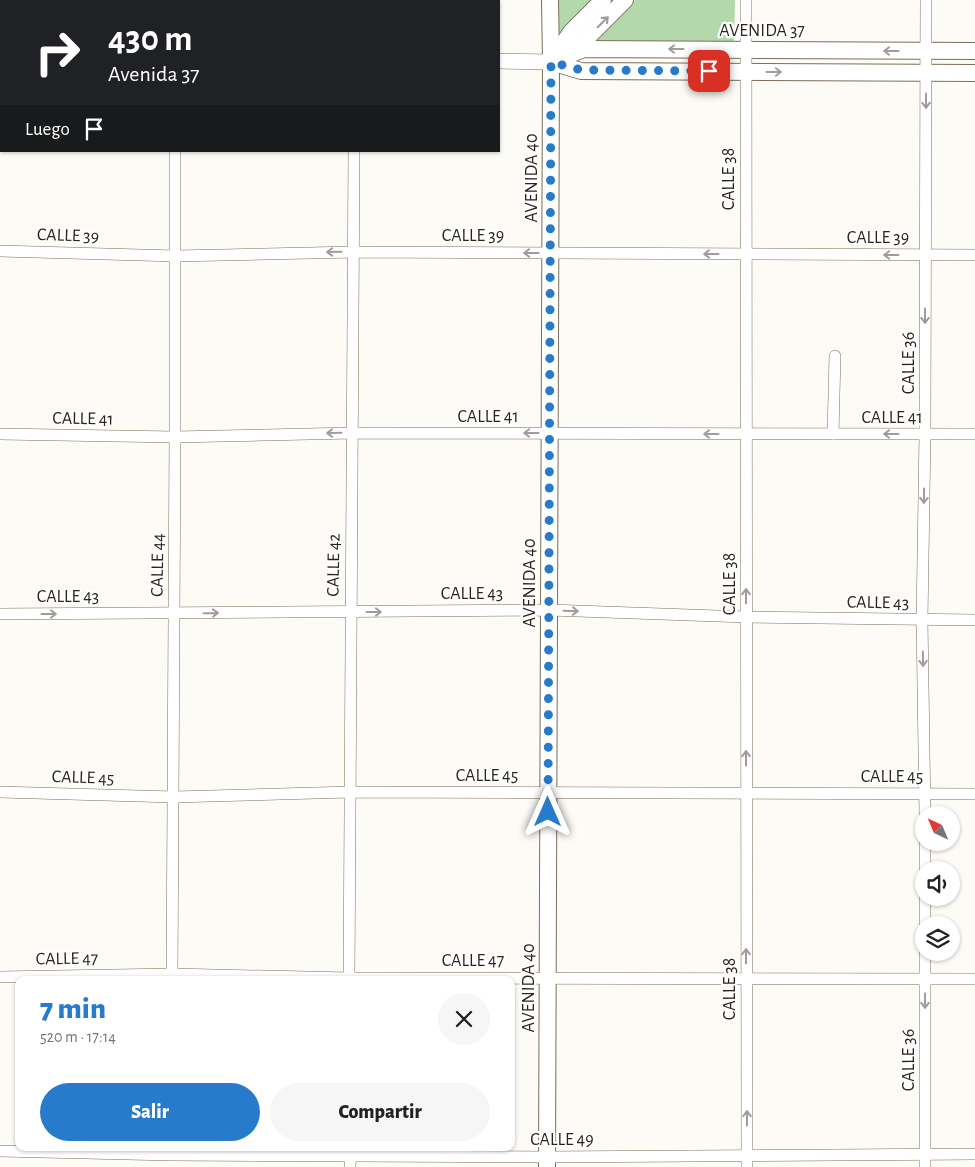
<!DOCTYPE html>
<html lang="es">
<meta charset="utf-8">
<style>
:root{--surface:#fff;--page:#f6f6f6;--text:#222;--muted:#767676;--accent:#277bca}
body{margin:0;font-family:"Alegreya Sans",sans-serif;background:var(--page);color:var(--text);height:100vh;display:flex;flex-direction:column;font-size:19px;white-space:nowrap}
*{box-sizing:border-box;margin:0}
p{font-size:16px;color:var(--muted)}
.icon{flex:none;width:28px;height:28px;fill:none;stroke:currentColor;stroke-width:2;stroke-linecap:round;stroke-linejoin:round}
.map{position:relative;flex:1;overflow:hidden}
.side{position:absolute;left:15px;top:976px;width:500px;height:175px;display:flex;flex-direction:column;background:var(--surface);border-radius:10px;box-shadow:0 1px 4px #0004}
.side>*{flex:none}
.top-card{position:absolute;left:0px;top:0px;width:500px;height:152px;box-shadow:0 1px 4px #0004;background:#202124;color:#fff;overflow:hidden}
.needle{width:32px;rotate:316deg}
.fabs{position:absolute;left:915px;top:806px;display:grid;gap:10px}
.fabs a{display:grid;place-items:center;width:45px;height:45px;border-radius:50%;background:var(--surface);box-shadow:0 1px 4px #0004;font-size:25px}
.pin{position:absolute;display:grid;place-items:center;width:42px;height:42px;color:#fff;margin:-21px;border-radius:10px;box-shadow:0 2px 8px #0006}
.me{position:absolute;width:55px;margin:-28px;rotate:0deg;stroke-linejoin:round;filter:drop-shadow(0 0 4px #0008)}
.turn{display:flex;align-items:center;gap:18px;height:105px;padding:0 25px;font-size:22px}
.turn .icon{width:65px;height:65px;stroke-width:2.5}
.turn b{display:block;font-size:35px;line-height:42px}
.then{display:flex;align-items:center;height:48px;padding:0 25px;background:#0003;gap:10px;font-size:19px}
.round{display:grid;place-items:center;flex:none;width:52px;height:52px;border-radius:26px;background:var(--page)}
.overview{display:flex;align-items:center;justify-content:space-between;height:85px;padding:0 25px}
h1{font-size:30px;font-weight:800;line-height:38px;color:var(--accent)}
.action{display:flex;gap:10px;margin-top:auto;padding:10px 25px}
.action a{flex:1;height:58px;border-radius:30px;background:var(--accent);color:#fff;font-size:20px;font-weight:800;line-height:58px;text-align:center}
.action a+a{background:var(--page);color:var(--text)}
.map>svg:first-child{display:block}
</style>
<div class="map">
<svg width="975" height="1167" viewBox="0 0 975 1167">
<rect width="100%" height="100%" fill="#fdfbf6"/>
<g fill="#b3d8ac">
<polygon points="559,0 594,0 559,33"/>
<polygon points="635,0 735,0 734,43 594,40"/>
</g>
<g fill="none" stroke-linecap="round" stroke-linejoin="round">
<g stroke="#7c6f5a" stroke-width="12">
<g id="minor">
<polyline points="355,0 355,1"/>
<polyline points="746,0 747,1167"/>
<polyline points="174,1 174,0"/>
<polyline points="0,251 176,256 353,252 975,255"/>
<polyline points="0,434 175,437 352,433 975,434"/>
<polyline points="833,434 835,356"/>
<polyline points="0,614 549,610 746,617 975,620"/>
<polyline points="0,792 174,797 350,792 975,794"/>
<polyline points="925,815 922,620 925,434 926,0"/>
<polyline points="925,870 925,842"/>
<polyline points="925,925 925,898"/>
<polyline points="0,977 172,974 349,978 975,979"/>
<polyline points="172,980 175,437 175,151"/>
<polyline points="349,980 354,151"/>
<polyline points="0,1151 171,1155 547,1157 975,1154"/>
<polyline points="350,1167 351,1148"/>
<polyline points="925,1167 925,952"/>
</g>
</g>
<g stroke="#7c6f5a" stroke-width="16">
<g id="tertiary">
<polyline points="0,60 1,60"/>
<polyline points="499,61 551,62"/>
</g>
</g>
<g stroke="#7c6f5a" stroke-width="18">
<g id="secondary">
<polyline points="570,50 582,43 625,0"/>
<polyline points="554,57 571,32 603,0"/>
<polyline points="551,62 584,49 975,51"/>
<polyline points="551,62 581,71 975,73"/>
<polyline points="547,1167 551,62 550,0"/>
</g>
</g>
<use href="#minor" stroke="#fff" stroke-width="11"/>
<use href="#tertiary" stroke="#fff" stroke-width="15"/>
<use href="#secondary" stroke="#fff" stroke-width="16"/>
</g>
<defs><path id="oneway-shaft" d="M-6 0H5M1.5-3L5.5 0L1.5 3" fill="none" stroke-width="1.6" stroke-linecap="round" stroke-linejoin="round" transform="scale(1.25)"/></defs>
<g stroke="#9f9d99">
<use href="#oneway-shaft" transform="translate(603 22) rotate(-45)"/>
<use href="#oneway-shaft" transform="translate(676 49) rotate(-180)"/>
<use href="#oneway-shaft" transform="translate(891 51) rotate(-180)"/>
<use href="#oneway-shaft" transform="translate(774 72)"/>
<use href="#oneway-shaft" transform="translate(926 101) rotate(90)"/>
<use href="#oneway-shaft" transform="translate(334 252) rotate(179)"/>
<use href="#oneway-shaft" transform="translate(531 253) rotate(-180)"/>
<use href="#oneway-shaft" transform="translate(711 254) rotate(-180)"/>
<use href="#oneway-shaft" transform="translate(891 255) rotate(-180)"/>
<use href="#oneway-shaft" transform="translate(925 316) rotate(90)"/>
<use href="#oneway-shaft" transform="translate(334 433) rotate(179)"/>
<use href="#oneway-shaft" transform="translate(531 433) rotate(-180)"/>
<use href="#oneway-shaft" transform="translate(711 434) rotate(-180)"/>
<use href="#oneway-shaft" transform="translate(891 434) rotate(-180)"/>
<use href="#oneway-shaft" transform="translate(924 496) rotate(91)"/>
<use href="#oneway-shaft" transform="translate(746 596) rotate(-90)"/>
<use href="#oneway-shaft" transform="translate(571 611) rotate(2)"/>
<use href="#oneway-shaft" transform="translate(374 612)"/>
<use href="#oneway-shaft" transform="translate(211 613) rotate(-1)"/>
<use href="#oneway-shaft" transform="translate(49 614)"/>
<use href="#oneway-shaft" transform="translate(923 659) rotate(89)"/>
<use href="#oneway-shaft" transform="translate(746 758) rotate(-90)"/>
<use href="#oneway-shaft" transform="translate(746 956) rotate(-90)"/>
<use href="#oneway-shaft" transform="translate(925 1001) rotate(90)"/>
<use href="#oneway-shaft" transform="translate(747 1118) rotate(-90)"/>
</g>
<g fill="none" stroke-linecap="round" stroke-linejoin="round">
<polyline stroke="#277bca" stroke-width="9" stroke-dasharray="0 16.2" points="548,812 551,62 581,70 709,71"/>
</g>
<g text-anchor="middle" stroke-width="4.5" stroke-linejoin="round" paint-order="stroke">
<g font-size="18" fill="#2a251c" stroke="#fff">
<text x="762" y="36">AVENIDA 37</text>
<text transform="translate(531 178) rotate(-90)" y="6">AVENIDA 40</text>
<text transform="translate(728 179) rotate(-90)" y="6">CALLE 38</text>
<text transform="translate(68 235) rotate(2)" y="6">CALLE 39</text>
<text x="473" y="241">CALLE 39</text>
<text x="878" y="243">CALLE 39</text>
<text transform="translate(908 363) rotate(-90)" y="6">CALLE 36</text>
<text x="488" y="422">CALLE 41</text>
<text x="892" y="423">CALLE 41</text>
<text transform="translate(83 418) rotate(1)" y="6">CALLE 41</text>
<text transform="translate(157 565) rotate(-89)" y="6">CALLE 44</text>
<text transform="translate(333 565) rotate(-89)" y="6">CALLE 42</text>
<text transform="translate(529 583) rotate(-90)" y="6">AVENIDA 40</text>
<text transform="translate(729 584) rotate(-90)" y="6">CALLE 38</text>
<text x="472" y="599">CALLE 43</text>
<text x="68" y="602">CALLE 43</text>
<text transform="translate(878 602) rotate(1)" y="6">CALLE 43</text>
<text x="487" y="781">CALLE 45</text>
<text x="892" y="782">CALLE 45</text>
<text transform="translate(83 777) rotate(2)" y="6">CALLE 45</text>
<text transform="translate(67 958) rotate(-1)" y="6">CALLE 47</text>
<text x="473" y="966">CALLE 47</text>
<text transform="translate(528 988) rotate(-90)" y="6">AVENIDA 40</text>
<text transform="translate(729 989) rotate(-90)" y="6">CALLE 38</text>
<text transform="translate(908 1060) rotate(-90)" y="6">CALLE 36</text>
<text x="562" y="1145">CALLE 49</text>
</g>
</g>
</svg>
<div class="fabs">
<a><svg class="needle" viewBox="-14 -14 28 28"><path d="M0-13l5 13h-10z" fill="#e53935"/><path d="M0 13l5-13h-10z" fill="#767676"/></svg></a>
<a><svg class="icon" aria-label="sound" viewBox="0 0 24 24"><path d="M4 9h4l5-4v14l-5-4H4zM17 9q2 3 0 6"/></svg></a>
<a><svg class="icon" aria-label="layers" viewBox="0 0 24 24"><path d="M12 4l9 5-9 5-9-5zM3 14l9 5 9-5"/></svg></a>
</div>
<div class="pin" style="left:709px;top:71px;background:#d93025"><svg class="icon" aria-label="arrive" viewBox="0 0 24 24"><path d="M6 21V4h12l-3 4 3 4H6"/></svg></div>
<svg class="me" style="left:548px;top:812px" viewBox="-20 -20 40 40"><path d="M0-17L14 15 0 8-14 15z" fill="#277bca" stroke="#fff" stroke-width="4"/></svg>
<div class="top-card">
<div class="turn"><svg class="icon" aria-label="right" viewBox="0 0 24 24"><path d="M7 20v-9h11M14 6l5 5-5 5"/></svg><div><b>430 m</b>Avenida 37</div></div>
<div class="then">Luego<svg class="icon" aria-label="arrive" viewBox="0 0 24 24"><path d="M6 21V4h12l-3 4 3 4H6"/></svg></div>
</div>
<section class="side">
<div class="overview"><div><h1>7 min</h1><p>520 m · 17:14</p></div><a class="round"><svg class="icon" aria-label="close" viewBox="0 0 24 24"><path d="M6 6l12 12M18 6L6 18"/></svg></a></div>
<div class="action"><a>Salir</a><a>Compartir</a></div>
</section>
</div>
